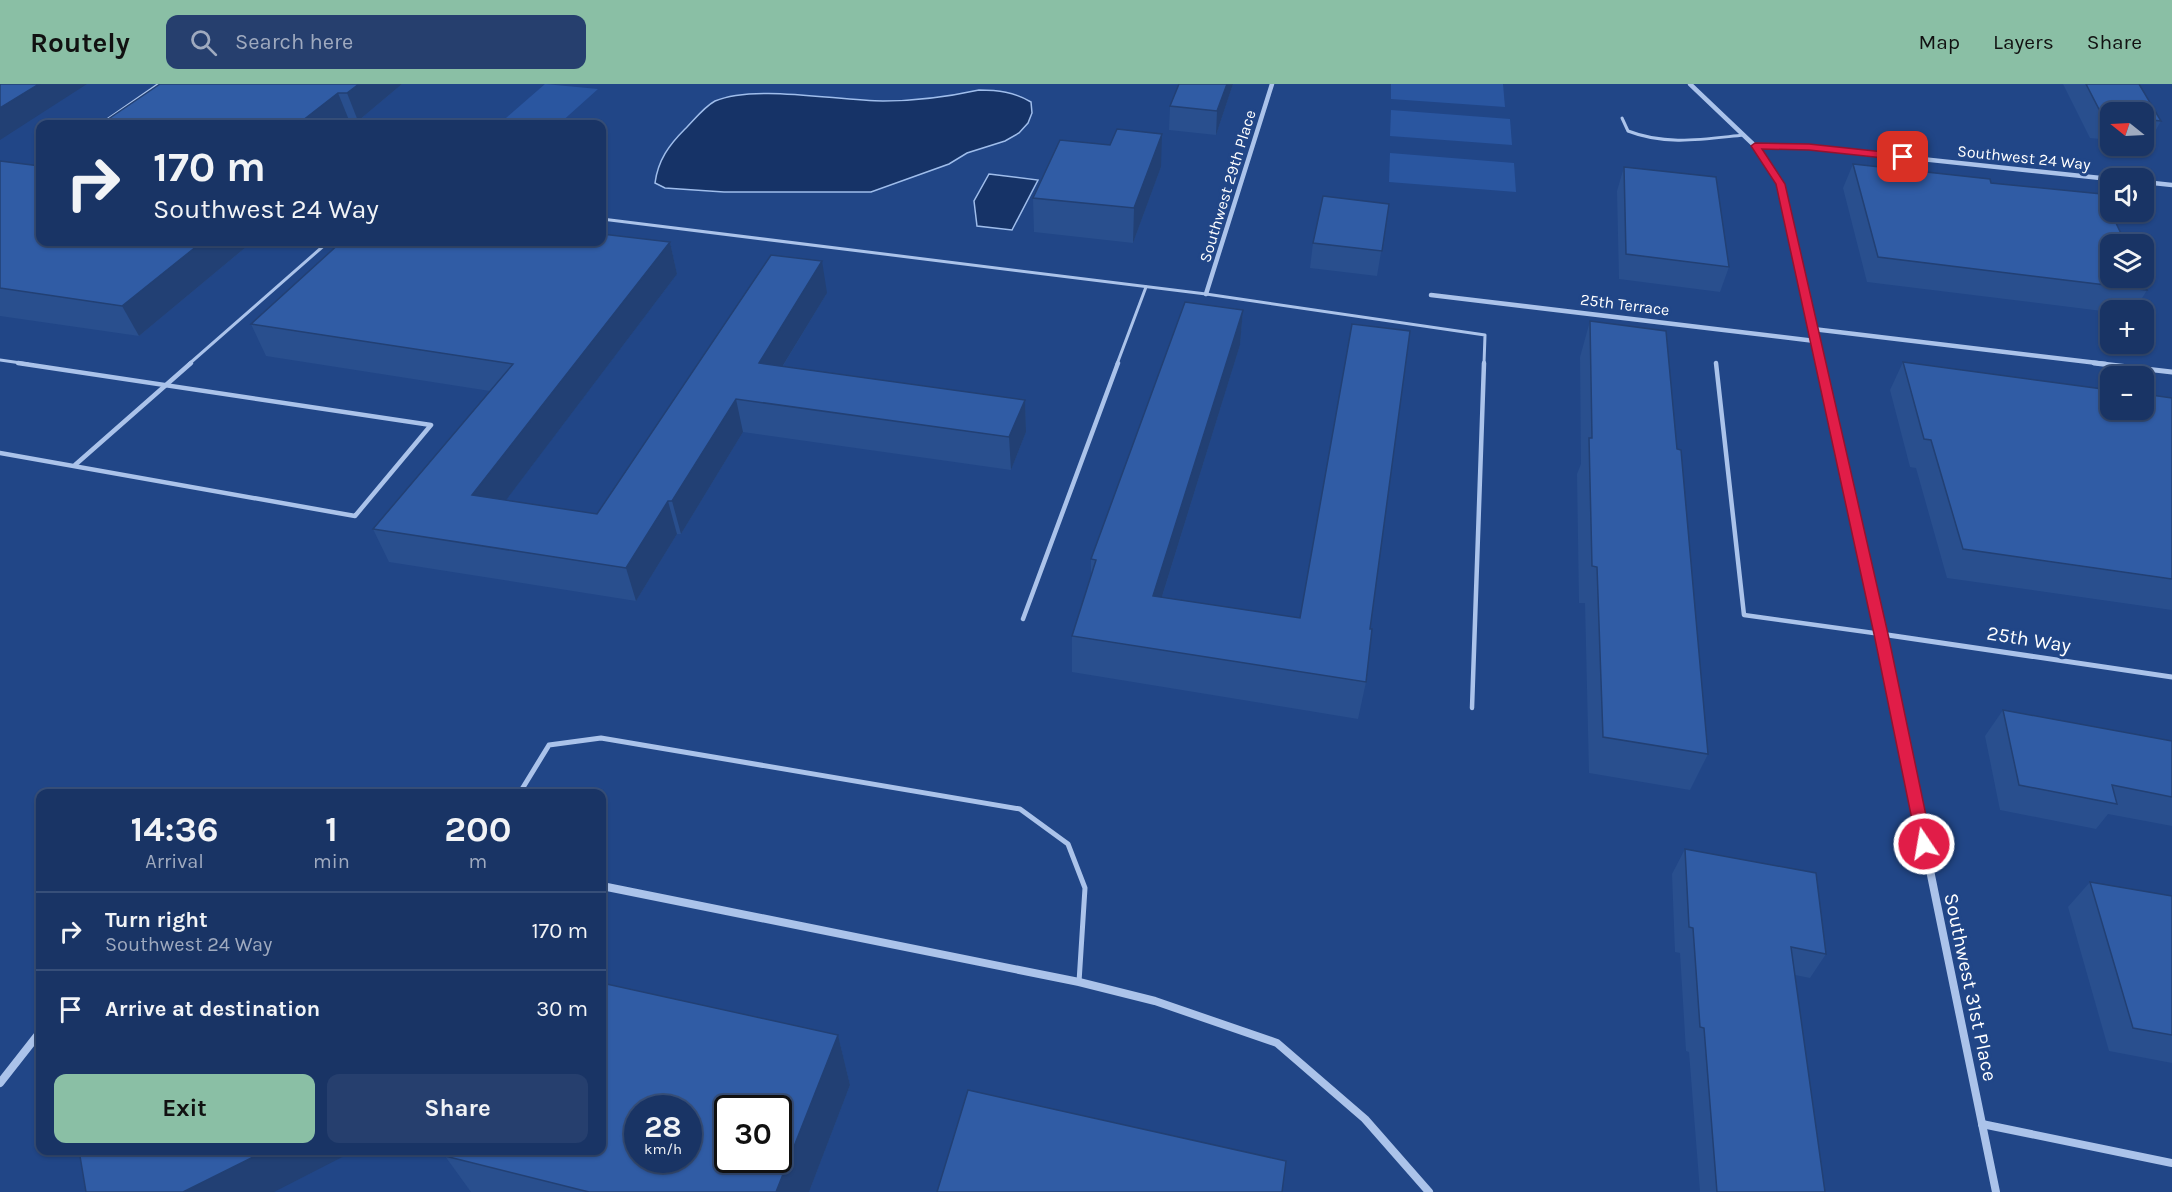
<!DOCTYPE html>
<meta charset="utf-8">
<style>
:root{--surface:#193465;--page:#263f6e;--text:#f1f3f6;--muted:#9faabf;--line:#374f79;--accent:#8abfa5}
body{margin:0;font-family:Karla,sans-serif;background:var(--page);color:var(--text);height:100vh;display:flex;flex-direction:column;font-size:22px;white-space:nowrap}
*{box-sizing:border-box;margin:0}
p{font-size:20px;color:var(--muted)}
.icon{flex:none;width:33px;height:33px;fill:none;stroke:currentColor;stroke-width:2;stroke-linecap:round;stroke-linejoin:round}
.map{position:relative;flex:1;overflow:hidden}
.sheet{position:absolute;left:36px;top:705px;width:570px;height:366px;display:flex;flex-direction:column;background:var(--surface);border-radius:12px;box-shadow:0 2px 4px #0004,0 0 0 2px var(--line)}
.sheet>*{flex:none}
.guide{position:absolute;left:36px;top:36px;width:570px;height:126px;border-radius:12px;box-shadow:0 2px 4px #0004,0 0 0 2px var(--line);background:#193465;color:var(--text);overflow:hidden}
.needle{width:39px;rotate:288deg}
.controls{position:absolute;left:2100px;top:18px;display:grid;gap:12px}
.controls a{display:grid;place-items:center;width:54px;height:54px;border-radius:12px;background:var(--surface);box-shadow:0 2px 4px #0004,0 0 0 2px var(--line);font-size:30px}
.speed{position:absolute;left:624px;top:1011px;display:flex;gap:12px;font-size:30px;font-weight:700;text-align:center}
.speed>*{display:grid;place-content:center;width:78px;height:78px;border-radius:50%;background:var(--surface);box-shadow:0 2px 4px #0004,0 0 0 2px var(--line);line-height:1}
.speed small{font-size:15px;font-weight:400}
.speed .limit{border:3px solid #111;border-radius:9px;background:#fff;color:#111}
.pin{position:absolute;display:grid;place-items:center;width:51px;height:51px;color:#fff;margin:-26px;border-radius:12px;box-shadow:0 3px 9px #0006}
.me{position:absolute;width:66px;margin:-33px;rotate:348deg;stroke-linejoin:round;filter:drop-shadow(0 0 4px #0008)}
.turn{display:flex;align-items:center;gap:21px;height:126px;padding:0 18px;font-size:27px}
.turn .icon{width:78px;height:78px;stroke-width:2.5}
.turn b{display:block;font-size:42px;line-height:51px}
.eta{display:flex;justify-content:space-evenly;align-items:center;height:102px;text-align:center}
.eta b{font-size:36px;font-weight:700;line-height:42px}
.cta{display:flex;gap:12px;margin-top:auto;padding:12px 18px}
.cta a{flex:1;height:69px;border-radius:12px;background:var(--accent);color:#111;font-size:24px;font-weight:700;line-height:69px;text-align:center}
.cta a+a{background:var(--page);color:var(--text)}
ul{padding:0;list-style:none}
li{display:flex;align-items:center;gap:18px;height:78px;padding:0 18px;border-top:2px solid var(--line)}
li div{flex:1}
li b{display:block;font-size:22px}
li em{font-style:normal}
header{display:flex;align-items:center;gap:36px;box-sizing:border-box;height:84px;padding:0 30px;background:var(--accent);color:#111}
header strong{font-size:28px}
nav{display:flex;gap:33px;margin-inline-start:auto;font-size:21px}
.search{width:420px;height:54px;background:var(--page);display:flex;align-items:center;gap:15px;box-sizing:border-box;padding:0 21px;border-radius:12px;color:var(--muted);font-size:22px}
.map>svg:first-child{display:block}
</style>
<header>
<strong>Routely</strong>
<div class="search"><svg class="icon" aria-label="search" viewBox="0 0 24 24"><circle cx="10" cy="10" r="6"/><path d="M15 15l6 6"/></svg>Search here</div>
<nav><a>Map</a><a>Layers</a><a>Share</a></nav>
</header>
<div class="map">
<svg width="2172" height="1108" viewBox="0 0 2172 1108">
<rect width="100%" height="100%" fill="#214687"/>
<g fill="#2a56a0">
<polygon points="545,0 598,5 559,40 499,40"/>
<polygon points="1391,0 1503,0 1505,23 1391,15"/>
<polygon points="1391,26 1510,35 1512,61 1390,52"/>
<polygon points="1390,69 1514,79 1516,108 1389,98"/>
</g>
<g fill="#163367" stroke="#9fbdeb" stroke-width="1.5">
<path d="M 979,6 C 998,6 1014,8 1031,18 L 1032,29 L 1028,39 L 1019,49 L 1005,57 L 967,69 L 949,80 L 871,108 L 724,108 L 665,104 L 655,99 C 658,76 669,61 685,45 C 694,36 704,23 715,17 C 755,0 838,17 883,17 C 916,17 947,13 979,6 Z"/>
<polygon points="989,90 1038,96 1012,146 977,142 974,117"/>
</g>
<g fill="none" stroke-linecap="round" stroke-linejoin="round">
<g stroke="#abc3ea" stroke-width="3">
<path d="M 1622,34 L 1628,47 C 1666,62 1704,55 1744,51"/>
<polyline points="101,40 159,0"/>
<polyline points="602,135 1206,210 1485,251 1484,280"/>
<polyline points="0,276 28,280"/>
<polyline points="189,280 328,158"/>
<polyline points="1117,280 1146,203"/>
</g>
<g stroke="#abc3ea" stroke-width="4.5">
<polyline points="1716,279 1744,531 1881,550"/>
<polyline points="0,369 355,432 431,341 18,279"/>
<polyline points="75,381 191,279"/>
<polyline points="1023,535 1118,279"/>
<polyline points="1472,624 1484,279"/>
</g>
<polyline stroke="#abc3ea" stroke-width="5" points="519,710 549,661 601,654 1020,725 1068,760 1085,804 1079,898"/>
<g stroke="#abc3ea" stroke-width="4.5">
<polyline points="1690,0 1755,62 1781,100 1821,280"/>
<polyline points="1755,62 1809,63 2110,95"/>
<polyline points="2144,98 2172,101"/>
<polyline points="1206,210 1272,0"/>
<polyline points="1431,211 1815,257"/>
<polyline points="1813,245 2106,280"/>
</g>
<g stroke="#abc3ea" stroke-width="5">
<polyline points="1821,279 1900,641"/>
<polyline points="2094,279 2172,288"/>
<polyline points="1881,550 2172,593"/>
</g>
<g stroke="#abc3ea" stroke-width="8">
<polyline points="1900,640 1996,1108"/>
<polyline points="602,802 1079,898 1155,917 1277,959 1365,1035 1429,1108"/>
<polyline points="0,999 40,948"/>
<polyline points="1982,1040 2172,1079"/>
</g>
</g>
<g fill="#294f8e">
<polygon points="160,0 402,0 358,37"/>
<polygon points="1233,0 1216,51 1169,46 1170,22"/>
<polygon points="2063,0 2139,0 2161,37 2148,60 2144,60 2144,28 2110,28 2110,56 2090,54"/>
<polygon points="0,77 40,158 252,158 139,252 0,232"/>
<polygon points="1853,80 1991,99 2147,206 2135,226 2110,226 2110,228 1867,198 1843,104"/>
<polygon points="1161,83 1133,159 1034,148 1033,114"/>
<polygon points="1624,83 1729,183 1720,208 1619,195 1617,107"/>
<polygon points="1389,120 1377,192 1310,184 1313,159"/>
<polygon points="670,158 677,190 506,416 597,430 827,209 783,282 1025,316 1026,348 1011,386 743,348 681,450 677,450 636,517 389,478 373,445 490,307 266,272 251,240"/>
<polygon points="1243,226 1240,261 1162,513 1370,545 1366,598 1358,635 1072,588 1072,552 1091,493 1091,475"/>
<polygon points="1590,237 1677,365 1708,670 1690,706 1589,689 1585,519 1579,519 1577,390 1581,380 1580,273"/>
<polygon points="1903,278 2172,314 2172,526 1947,494 1916,384 1910,383 1890,306"/>
<polygon points="2003,626 2172,657 2172,742 2108,730 2096,745 2000,726 1985,652"/>
<polygon points="1685,765 1826,870 1810,894 1795,891 1825,1108 1700,1108 1689,968 1686,967 1680,869 1675,868 1672,790"/>
<polygon points="2090,798 2172,812 2172,979 2109,967 2068,823"/>
<polygon points="838,951 850,1001 809,1108 471,1108 445,1072"/>
</g>
<g fill="#224074">
<polygon points="39,0 87,0 0,56 0,24"/>
<polygon points="359,0 402,0 358,37 347,9"/>
<polygon points="1227,0 1233,0 1216,51 1217,27"/>
<polygon points="338,9 349,36 344,40 298,40"/>
<polygon points="1162,50 1161,83 1133,159 1134,124"/>
<polygon points="202,158 252,158 139,252 122,222"/>
<polygon points="670,158 677,190 485,444 472,411"/>
<polygon points="822,177 827,209 765,311 759,279"/>
<polygon points="1243,226 1240,261 1151,548 1153,512"/>
<polygon points="736,315 743,348 681,450 672,417"/>
<polygon points="1025,316 1026,348 1011,386 1009,353"/>
<polygon points="668,417 677,450 636,517 626,484"/>
<polygon points="838,951 850,1001 809,1108 776,1108"/>
<polygon points="267,1066 356,1066 274,1108 183,1108"/>
</g>
<g fill="#305ca5" stroke="#224074" stroke-width="1.5" fill-rule="evenodd">
<polygon points="0,0 39,0 0,24"/>
<polygon points="160,0 359,0 347,9 338,9 298,40 101,40"/>
<polygon points="1179,0 1227,0 1217,27 1170,22"/>
<polygon points="2086,0 2139,0 2161,37 2144,35 2144,28 2110,28 2110,32 2102,31"/>
<polygon points="1117,45 1162,50 1134,124 1033,114 1060,56 1110,61"/>
<polygon points="0,77 40,82 40,158 202,158 122,222 0,204"/>
<polygon points="1853,80 1990,95 1991,99 2102,110 2126,160 2110,160 2110,194 2142,194 2147,206 1878,173"/>
<polygon points="1624,83 1716,93 1729,183 1626,170"/>
<polygon points="1323,112 1389,120 1382,167 1313,159"/>
<polygon points="602,150 670,158 472,411 597,430 771,171 822,177 759,279 1025,316 1009,353 736,315 672,417 668,417 626,484 373,445 513,280 251,240 341,158 602,158"/>
<polygon points="1185,218 1243,226 1153,512 1300,534 1352,240 1410,247 1370,545 1372,545 1366,598 1072,552 1096,476 1091,475"/>
<polygon points="1590,237 1666,247 1677,365 1681,366 1708,670 1603,653 1597,483 1592,482 1589,354 1592,354"/>
<polygon points="1903,278 2110,306 2110,326 2144,326 2144,310 2172,314 2172,495 1963,465 1931,356 1924,355"/>
<polygon points="2003,626 2172,657 2172,713 2112,701 2117,720 2019,701"/>
<polygon points="1685,765 1816,789 1826,870 1791,863 1825,1108 1717,1108 1704,944 1700,943 1693,844 1689,843"/>
<polygon points="2090,798 2172,812 2172,951 2133,944"/>
<path d="M 602,899 L 838,951 L 776,1108 L 589,1108 L 445,1072 L 448,1066 L 602,1066 ZM 638,1024 L 688,1024 L 688,1076 L 638,1076 ZM 728,1024 L 778,1024 L 778,1076 L 728,1076 Z"/>
<polygon points="968,1006 1286,1077 1282,1108 937,1108"/>
<polygon points="79,1066 267,1066 183,1108 86,1108"/>
</g>
<polygon fill="#e11d48" stroke="#92132f" stroke-width="1.5" points="1755,59 1809,60 1903,70 1907,73 1903,76 1809,66 1762,65 1785,100 1888,550 1932,760 1930,764 1924,766 1919,764 1917,760 1874,550 1776,100 1751,62"/>
<g text-anchor="middle" stroke-width="6" stroke-linejoin="round" paint-order="stroke">
<g font-size="16" fill="#fff" stroke="#214687">
<text transform="translate(2024 73) rotate(6)" y="6">Southwest 24 Way</text>
<text transform="translate(1227 102) rotate(-73)" y="6">Southwest 29th Place</text>
<text transform="translate(1625 220) rotate(7)" y="6">25th Terrace</text>
</g>
<g font-size="20" fill="#fff" stroke="#214687">
<text transform="translate(2029 555) rotate(9)" y="7">25th Way</text>
<text transform="translate(1971 903) rotate(78)" y="7">Southwest 31st Place</text>
</g>
</g>
</svg>
<div class="controls">
<a><svg class="needle" viewBox="-14 -14 28 28"><path d="M0-13l5 13h-10z" fill="#e53935"/><path d="M0 13l5-13h-10z" fill="#9faabf"/></svg></a>
<a><svg class="icon" aria-label="sound" viewBox="0 0 24 24"><path d="M4 9h4l5-4v14l-5-4H4zM17 9q2 3 0 6"/></svg></a>
<a><svg class="icon" aria-label="layers" viewBox="0 0 24 24"><path d="M12 4l9 5-9 5-9-5zM3 14l9 5 9-5"/></svg></a>
<a>+</a>
<a>−</a>
</div>
<div class="speed"><div>28<small>km/h</small></div><div class="limit">30</div></div>
<div class="pin" style="left:1903px;top:73px;background:#d93025"><svg class="icon" aria-label="arrive" viewBox="0 0 24 24"><path d="M6 21V4h12l-3 4 3 4H6"/></svg></div>
<svg class="me" style="left:1924px;top:760px" viewBox="-20 -20 40 40"><circle r="17" fill="#e11d48" stroke="#fff" stroke-width="3"/><path d="M0-11L8 9 0 5-8 9z" fill="#fff"/></svg>
<div class="guide">
<div class="turn"><svg class="icon" aria-label="right" viewBox="0 0 24 24"><path d="M7 20v-9h11M14 6l5 5-5 5"/></svg><div><b>170 m</b>Southwest 24 Way</div></div>
</div>
<section class="sheet">
<div class="eta">
<div><b>14:36</b><p>Arrival</p></div>
<div><b>1</b><p>min</p></div>
<div><b>200</b><p>m</p></div>
</div>
<ul>
<li><svg class="icon" aria-label="right" viewBox="0 0 24 24"><path d="M7 20v-9h11M14 6l5 5-5 5"/></svg><div><b>Turn right</b><p>Southwest 24 Way</p></div><em>170 m</em></li>
<li><svg class="icon" aria-label="arrive" viewBox="0 0 24 24"><path d="M6 21V4h12l-3 4 3 4H6"/></svg><div><b>Arrive at destination</b></div><em>30 m</em></li>
</ul>
<div class="cta"><a>Exit</a><a>Share</a></div>
</section>
</div>
